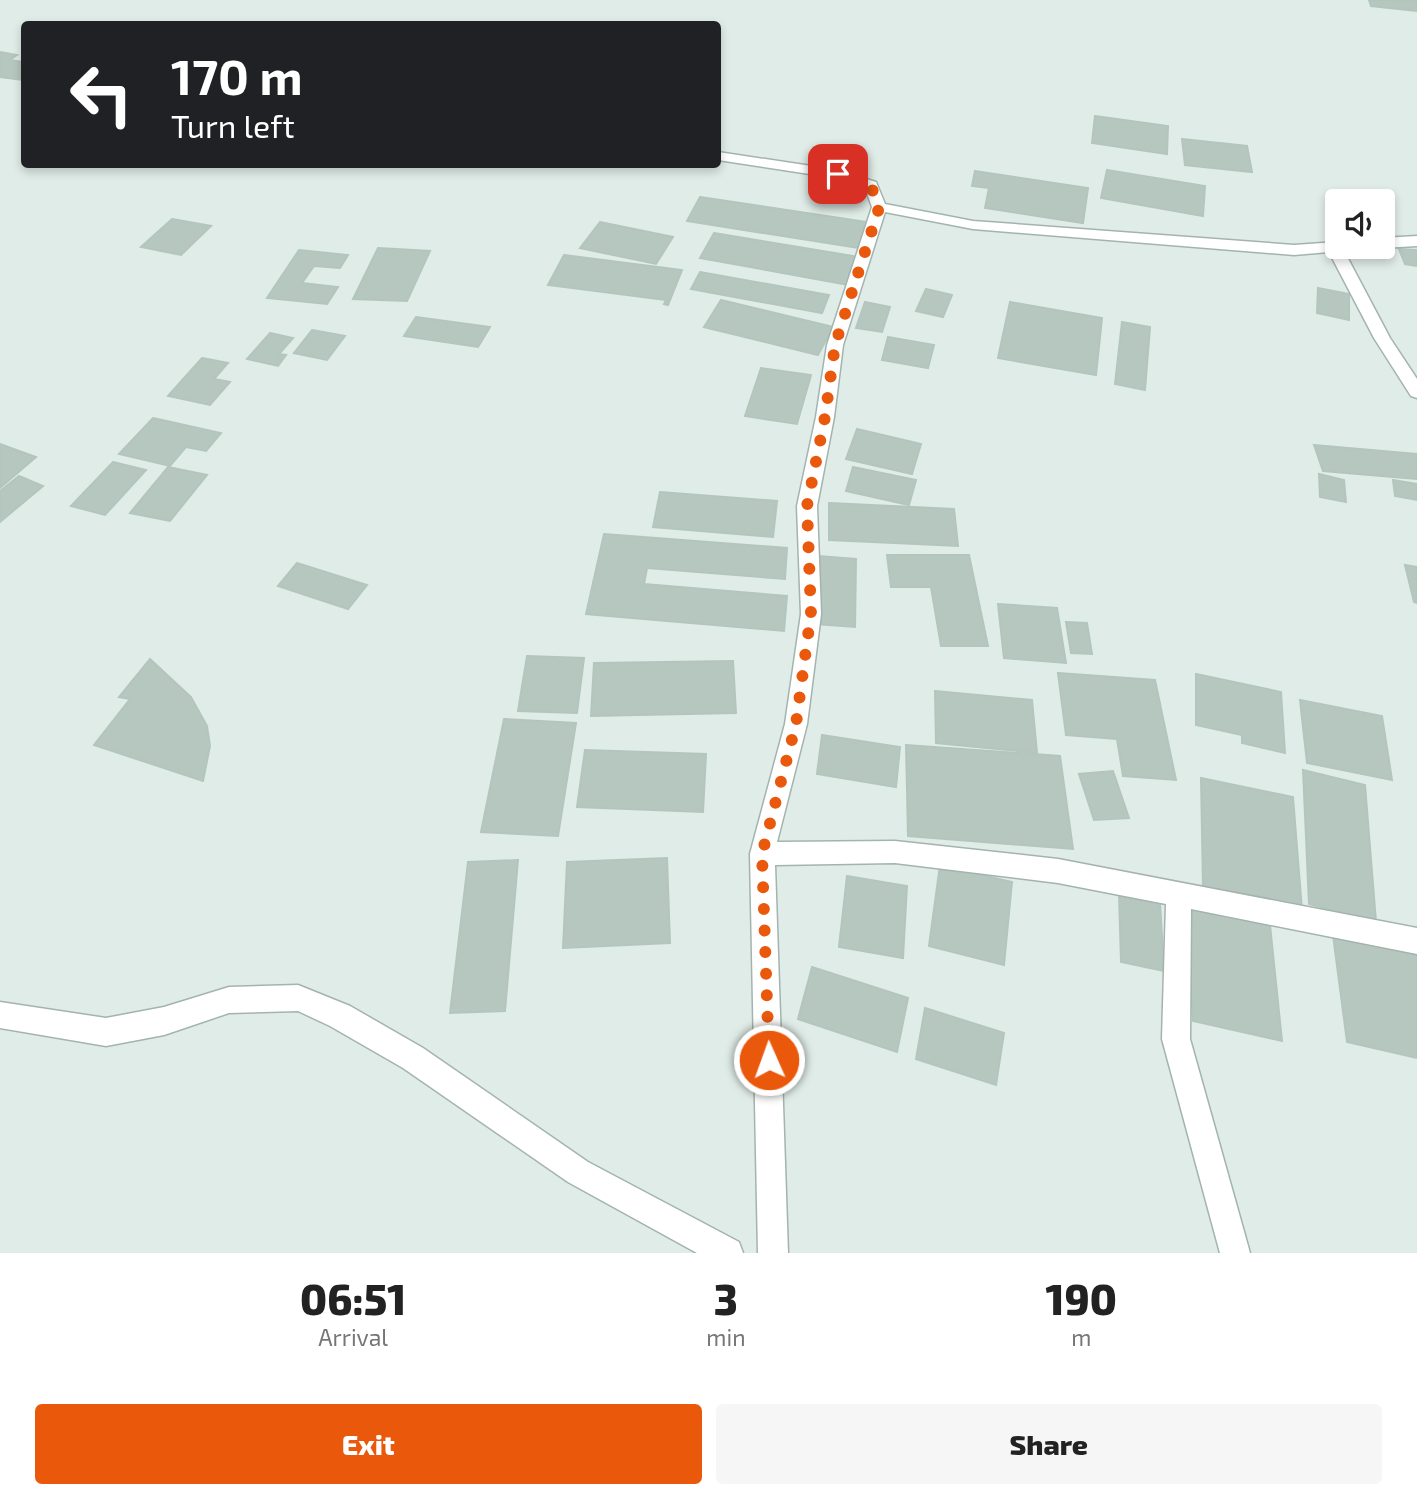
<!DOCTYPE html>
<style>
:root{--surface:#fff;--page:#f6f6f6;--text:#222;--muted:#767676;--accent:#ea580c}
body{margin:0;font-family:"Exo 2",sans-serif;background:var(--page);color:var(--text);height:100vh;display:flex;flex-direction:column;font-size:26px;white-space:nowrap}
*{box-sizing:border-box;margin:0}
p{font-size:23px;color:var(--muted)}
.icon{flex:none;width:38px;height:38px;fill:none;stroke:currentColor;stroke-width:2;stroke-linecap:round;stroke-linejoin:round}
.map{position:relative;height:1253px;overflow:hidden}
.sheet{display:flex;flex-direction:column;background:var(--surface);flex:1}
.sheet>*{flex:none}
.top-card{position:absolute;left:21px;top:21px;width:700px;height:147px;border-radius:7px;box-shadow:0 4px 10px #0003;background:#202124;color:#fff;overflow:hidden}
.tools{position:absolute;left:1325px;top:189px;display:grid;gap:14px}
.tools a{display:grid;place-items:center;width:70px;height:70px;border-radius:7px;background:var(--surface);box-shadow:0 4px 10px #0003;font-size:35px}
.pin{position:absolute;display:grid;place-items:center;width:60px;height:60px;color:#fff;margin:-30px;border-radius:14px;box-shadow:0 4px 10px #0006}
.me{position:absolute;width:77px;margin:-38px;rotate:358deg;stroke-linejoin:round;filter:drop-shadow(0 0 5px #0008)}
.turn{display:flex;align-items:center;gap:24px;height:147px;padding:0 35px;font-size:32px}
.turn .icon{width:91px;height:91px;stroke-width:2.5}
.turn b{display:block;font-size:49px;line-height:60px}
.eta{display:flex;justify-content:space-evenly;align-items:center;height:119px;text-align:center}
.eta b{font-size:42px;font-weight:800;line-height:49px}
.cta{display:flex;gap:14px;margin-top:auto;padding:14px 35px}
.cta a{flex:1;height:80px;border-radius:7px;background:var(--accent);color:#fff;font-size:28px;font-weight:800;line-height:80px;text-align:center}
.cta a+a{background:var(--page);color:var(--text)}
.map>svg:first-child{display:block}
</style>
<div class="map">
<svg width="1417" height="1253" viewBox="0 0 1417 1253">
<rect width="100%" height="100%" fill="#e0ece7"/>
<g fill="#b6c7c0" stroke="#b3c6be" stroke-width="2">
<polygon points="1369,0 1417,0 1417,11 1371,6"/>
<polygon points="0,52 17,55 10,60 24,62 24,80 0,77"/>
<polygon points="1095,116 1168,126 1167,154 1092,143"/>
<polygon points="1182,139 1247,146 1252,172 1185,165"/>
<polygon points="1107,170 1205,186 1203,216 1101,198"/>
<polygon points="975,171 1088,188 1083,223 985,208 989,188 972,186"/>
<polygon points="700,197 867,222 858,248 687,221"/>
<polygon points="172,219 211,226 181,255 141,247"/>
<polygon points="600,222 673,237 656,264 580,248"/>
<polygon points="714,233 859,257 849,285 700,258"/>
<polygon points="378,248 430,251 407,301 353,299"/>
<polygon points="1399,249 1416,250 1417,266 1405,264"/>
<polygon points="299,250 348,255 340,268 314,266 302,283 338,287 327,304 267,298"/>
<polygon points="564,255 682,270 668,305 664,304 666,300 548,285"/>
<polygon points="700,272 829,295 822,313 691,289"/>
<polygon points="1318,288 1349,294 1349,320 1317,313"/>
<polygon points="926,289 952,295 943,317 916,311"/>
<polygon points="721,300 833,327 818,355 704,327"/>
<polygon points="865,302 890,307 882,332 856,328"/>
<polygon points="1010,302 1102,318 1096,375 998,358"/>
<polygon points="416,317 490,327 478,347 404,336"/>
<polygon points="1122,322 1150,327 1145,390 1115,384"/>
<polygon points="312,330 345,336 327,360 294,353"/>
<polygon points="270,333 293,338 279,354 286,355 278,366 247,359"/>
<polygon points="888,337 934,345 928,368 882,360"/>
<polygon points="202,358 228,363 214,379 230,382 210,405 168,396"/>
<polygon points="761,368 811,375 797,424 745,416"/>
<polygon points="153,418 221,433 206,451 186,447 170,466 119,454"/>
<polygon points="857,429 921,444 912,474 846,459"/>
<polygon points="0,444 36,457 0,488"/>
<polygon points="1314,445 1417,454 1417,479 1323,471"/>
<polygon points="113,462 146,470 105,515 71,506"/>
<polygon points="168,467 207,475 170,521 130,513"/>
<polygon points="853,467 916,480 909,505 846,491"/>
<polygon points="1319,474 1344,480 1346,502 1320,497"/>
<polygon points="19,476 43,486 0,522 0,491"/>
<polygon points="1393,480 1417,484 1417,500 1395,496"/>
<polygon points="660,492 777,501 773,537 653,527"/>
<polygon points="829,503 954,509 958,546 829,540"/>
<polygon points="604,534 787,548 785,579 647,568 644,584 787,596 784,631 586,614"/>
<polygon points="887,555 969,555 988,646 941,646 931,587 891,587"/>
<polygon points="818,556 856,559 855,627 815,624"/>
<polygon points="297,563 367,585 348,609 278,586"/>
<polygon points="1405,565 1417,567 1417,603 1414,602"/>
<polygon points="998,604 1057,608 1066,663 1004,658"/>
<polygon points="1066,622 1087,623 1092,654 1071,653"/>
<polygon points="527,656 584,658 577,713 518,711"/>
<polygon points="150,659 191,697 207,726 210,746 203,781 94,745 130,699 119,697"/>
<polygon points="733,661 736,713 591,716 594,663"/>
<polygon points="1058,673 1155,680 1176,780 1123,776 1117,739 1066,735"/>
<polygon points="1196,674 1281,692 1285,753 1242,743 1242,735 1196,725"/>
<polygon points="935,691 1032,700 1037,753 936,743"/>
<polygon points="1300,700 1382,716 1392,780 1307,763"/>
<polygon points="504,719 576,723 558,836 481,832"/>
<polygon points="822,735 900,747 896,787 817,774"/>
<polygon points="906,745 1060,756 1073,849 908,836"/>
<polygon points="585,750 706,754 703,812 577,807"/>
<polygon points="1303,770 1365,785 1376,922 1309,904"/>
<polygon points="1113,771 1129,818 1094,820 1079,774"/>
<polygon points="1201,778 1293,797 1302,910 1203,886"/>
<polygon points="667,858 670,943 563,948 567,862"/>
<polygon points="518,860 505,1011 450,1013 468,862"/>
<polygon points="940,865 1012,882 1004,965 929,946"/>
<polygon points="847,876 907,886 903,958 839,947"/>
<polygon points="1119,895 1160,903 1164,971 1121,962"/>
<polygon points="1187,908 1270,925 1282,1041 1193,1021"/>
<polygon points="1333,935 1417,953 1417,1058 1347,1042"/>
<polygon points="812,967 908,998 897,1052 798,1019"/>
<polygon points="925,1008 1004,1033 996,1085 916,1059"/>
</g>
<g fill="none" stroke-linecap="round" stroke-linejoin="round">
<g stroke="#a3b4ae" stroke-width="3">
<g id="minor">
<polygon points="718,152 838,170 876,182 885,204 973,221 1294,245 1337,242 1337,247 1345,247 1343,249 1390,338 1417,379 1417,398 1411,396 1374,338 1329,252 1294,255 973,229 885,212 843,345 834,417 817,506 821,614 807,724 777,842 895,841 1058,859 1417,928 1417,954 1191,909 1190,1039 1250,1253 1220,1253 1162,1039 1166,904 1058,883 895,863 775,865 788,1253 758,1253 750,854 785,724 801,614 797,506 816,417 827,345 872,207 865,188 836,178 718,160"/>
<polygon points="1417,236 1417,246 1382,248 1379,247 1382,247 1382,238"/>
<polygon points="298,985 350,1006 423,1048 588,1162 739,1242 743,1253 697,1253 568,1182 403,1068 330,1026 298,1011 229,1013 164,1035 106,1046 0,1028 0,1002 106,1018 164,1007 229,987"/>
</g>
</g>
<use href="#minor" fill="#fff" fill-rule="evenodd"/>
</g>
<g fill="none" stroke-linecap="round" stroke-linejoin="round">
<polyline stroke="#ea580c" stroke-width="12" stroke-dasharray="0 21.6" points="769,1060 762,854 796,724 807,642 811,614 807,506 825,417 835,345 879,208 871,186 838,174"/>
</g>
</svg>
<div class="tools">
<a><svg class="icon" aria-label="sound" viewBox="0 0 24 24"><path d="M4 9h4l5-4v14l-5-4H4zM17 9q2 3 0 6"/></svg></a>
</div>
<div class="pin" style="left:838px;top:174px;background:#d93025"><svg class="icon" aria-label="arrive" viewBox="0 0 24 24"><path d="M6 21V4h12l-3 4 3 4H6"/></svg></div>
<svg class="me" style="left:769px;top:1060px" viewBox="-20 -20 40 40"><circle r="17" fill="#ea580c" stroke="#fff" stroke-width="3"/><path d="M0-11L8 9 0 5-8 9z" fill="#fff"/></svg>
<div class="top-card">
<div class="turn"><svg class="icon" aria-label="left" viewBox="0 0 24 24"><path d="M17 20v-9H6M10 6l-5 5 5 5"/></svg><div><b>170 m</b>Turn left</div></div>
</div>
</div>
<section class="sheet">
<div class="eta">
<div><b>06:51</b><p>Arrival</p></div>
<div><b>3</b><p>min</p></div>
<div><b>190</b><p>m</p></div>
</div>
<div class="cta"><a>Exit</a><a>Share</a></div>
</section>
